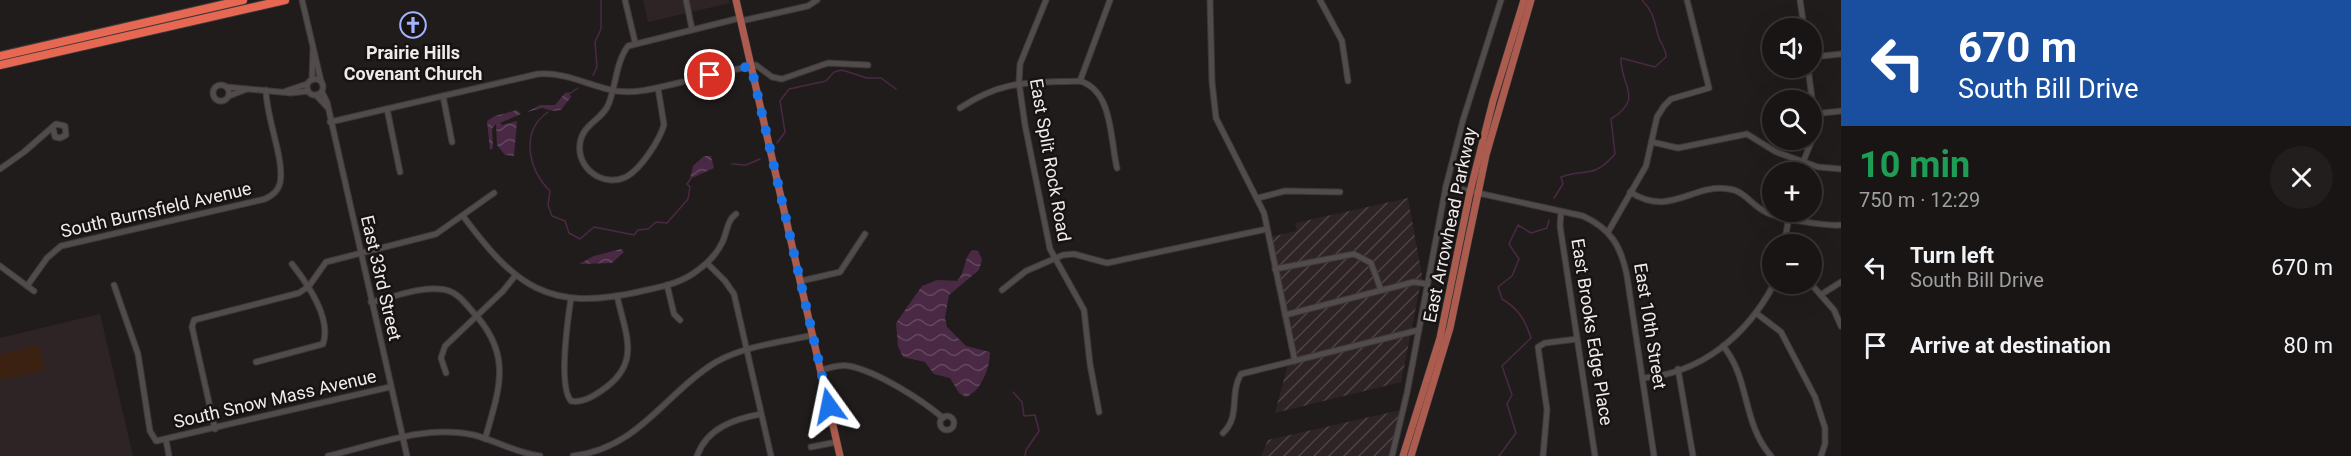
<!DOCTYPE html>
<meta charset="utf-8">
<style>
:root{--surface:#191515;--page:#221e1e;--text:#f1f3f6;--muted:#9f9fa0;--line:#373434}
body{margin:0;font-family:Roboto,sans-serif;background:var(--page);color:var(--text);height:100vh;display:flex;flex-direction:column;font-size:22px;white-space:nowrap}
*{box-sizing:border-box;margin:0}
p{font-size:20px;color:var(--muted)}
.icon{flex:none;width:33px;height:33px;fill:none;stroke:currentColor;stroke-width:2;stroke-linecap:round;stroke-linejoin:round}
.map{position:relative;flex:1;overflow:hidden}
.details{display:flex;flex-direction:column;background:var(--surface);width:510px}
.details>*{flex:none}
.guide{background:#1a4fa0;color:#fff;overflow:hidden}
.tools{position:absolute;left:1762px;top:18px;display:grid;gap:12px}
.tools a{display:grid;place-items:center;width:60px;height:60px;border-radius:50%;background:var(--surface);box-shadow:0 6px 24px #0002,0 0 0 2px var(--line);font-size:30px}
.pin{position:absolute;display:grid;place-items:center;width:51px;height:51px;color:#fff;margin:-26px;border:3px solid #fff;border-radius:50%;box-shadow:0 2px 6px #0007}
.me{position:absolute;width:66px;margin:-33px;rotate:348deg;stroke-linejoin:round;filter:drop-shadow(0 0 4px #0008)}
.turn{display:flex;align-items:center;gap:21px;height:126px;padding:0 18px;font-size:27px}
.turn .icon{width:78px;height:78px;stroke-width:2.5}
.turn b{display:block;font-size:42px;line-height:51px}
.round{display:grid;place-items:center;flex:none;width:63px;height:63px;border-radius:32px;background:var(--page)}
.head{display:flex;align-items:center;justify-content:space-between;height:102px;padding:0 18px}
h1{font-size:36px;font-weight:700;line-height:45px;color:#1e9e55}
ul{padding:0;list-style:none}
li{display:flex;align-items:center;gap:18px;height:78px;padding:0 18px}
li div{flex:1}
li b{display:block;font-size:22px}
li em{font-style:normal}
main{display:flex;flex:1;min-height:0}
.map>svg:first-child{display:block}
</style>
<main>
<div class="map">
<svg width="1841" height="456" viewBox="0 0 1841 456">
<defs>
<pattern id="industrial-furrows" width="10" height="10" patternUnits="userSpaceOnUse" patternTransform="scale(1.5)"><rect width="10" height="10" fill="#2f2425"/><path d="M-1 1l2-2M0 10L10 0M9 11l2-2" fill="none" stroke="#4d4445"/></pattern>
<pattern id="water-waves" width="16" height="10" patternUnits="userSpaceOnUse" patternTransform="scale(1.5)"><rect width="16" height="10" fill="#4a2945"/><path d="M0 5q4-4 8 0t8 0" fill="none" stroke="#644860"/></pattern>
</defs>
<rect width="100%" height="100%" fill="#211c1c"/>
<g fill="#2f2425">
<polygon points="643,0 729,0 730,3 648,22"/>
<polygon points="100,314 133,456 0,456 0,338"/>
</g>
<g fill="url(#industrial-furrows)">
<polygon points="1408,198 1422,276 1401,382 1275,413 1290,356 1266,238 1297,231 1295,223"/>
<polygon points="1401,410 1390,456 1261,456 1268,440"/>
</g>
<polygon fill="#3b2111" points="39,345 45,370 0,380 0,354"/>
<g fill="url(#water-waves)">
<polygon points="565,93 569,92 571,97 561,110 553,111 542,108 527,112 540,105 555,105"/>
<polygon points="517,110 521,114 500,123 502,125 517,121 514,156 505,155 497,145 496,124 492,129 493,148 490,150 487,121 495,116"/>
<polygon points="704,156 711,156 714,168 690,179 693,166"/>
<polygon points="621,249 624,252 612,263 579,264 594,256"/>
<path d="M 972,250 L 978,251 L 982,259 L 979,270 L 949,295 L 945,318 L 947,327 L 966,346 L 990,352 C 990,368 981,391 966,397 L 959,393 L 950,378 L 934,374 L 925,362 L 903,357 L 898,346 L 896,323 L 905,310 L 922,286 L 937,280 L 957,281 C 966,272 963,259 972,250 Z"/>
</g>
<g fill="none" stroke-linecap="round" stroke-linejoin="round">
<g stroke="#4a2945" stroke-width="1.5">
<polyline points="593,75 597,67 595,42 601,29 601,0"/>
<polyline points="569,94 578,88"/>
<path d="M 548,112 C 519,132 529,170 550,191 L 548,205 L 552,216 L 565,221 L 569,233 L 580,239 L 594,227 L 634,235 L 638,230 L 648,229 L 656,222 L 667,223 L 688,199 L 690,187 L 687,184 L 691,178"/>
<polyline points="777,143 785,132 780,101 789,89 826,81 834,72 842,70 867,78 881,78 896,89"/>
<polyline points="732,164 746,165 760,159"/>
<path d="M 1554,198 L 1563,184 L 1561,177 C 1588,168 1593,179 1615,154 L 1611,119 C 1645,98 1620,86 1621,58 L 1655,67 L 1666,57 C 1666,47 1660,44 1658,35 C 1654,20 1653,11 1642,0"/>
<polyline points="1013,392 1022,402 1024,416 1035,415 1039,431 1026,450 1025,456"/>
<path d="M 1499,456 L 1516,433 L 1507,404 L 1512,395 L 1502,366 L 1531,338 C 1525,320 1519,309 1502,299 L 1498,287 L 1512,276 L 1519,259 L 1509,244 L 1518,225 L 1531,233 L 1547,228 L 1549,220"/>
</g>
<g stroke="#3d3839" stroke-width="7">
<g id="minor">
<polyline points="302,0 321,81"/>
<polyline points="625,0 635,42"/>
<polyline points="686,0 692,29"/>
<polyline points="1046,0 1020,64 1019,83 1025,125 1050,249 1084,310 1090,364 1099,412"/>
<polyline points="1210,0 1212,82 1216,118 1264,213 1295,361"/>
<polyline points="1320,0 1342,41 1348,81"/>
<polyline points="1800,0 1804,28"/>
<polyline points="741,21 808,6 817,0"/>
<polyline points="1812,57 1841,54"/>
<polyline points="1808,68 1814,114 1812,138"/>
<polyline points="710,75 756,65 772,77 782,79 828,63 868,65"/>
<circle cx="315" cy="87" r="8"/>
<polyline points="312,80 313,49"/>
<polyline points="1080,81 1110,0"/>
<circle cx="221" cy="93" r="8"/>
<polyline points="227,87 291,93 308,91"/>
<path d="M 658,88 L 664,125 C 659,141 641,169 626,177 C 603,188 576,168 580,143 C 583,123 603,120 609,103 C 616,85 616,62 628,46 L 740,18"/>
<polyline points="286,91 307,84"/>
<polyline points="322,92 327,102 407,456"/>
<polyline points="316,95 327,107"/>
<polyline points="229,96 247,89"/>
<polyline points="443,96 452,142"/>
<path d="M 960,108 C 1004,79 1029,83 1080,81 C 1113,91 1110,139 1117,168"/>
<polyline points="387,109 400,172"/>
<polyline points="1814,114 1841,111"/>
<path d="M 330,122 L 538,74 C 567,72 589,86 616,91 C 639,94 660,87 682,82"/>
<polyline points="1652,142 1678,148 1747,134 1776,152 1818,167 1841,169"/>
<polyline points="0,169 24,152 56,124 65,126 66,135 60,138 55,137 53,128"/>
<polyline points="1799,172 1812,140"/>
<path d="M 1446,186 L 1583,216 C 1611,229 1621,246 1627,276 L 1654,456"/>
<path d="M 1630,192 C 1671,218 1692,183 1729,189 C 1743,190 1752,205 1764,211 C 1777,219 1825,226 1841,225"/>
<polyline points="1258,198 1285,191 1340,192"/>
<polyline points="1561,212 1560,226 1595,456"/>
<path d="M 463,216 C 515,286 548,312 638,292 C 659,287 681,284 698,270 C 708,263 717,253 722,243 C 727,233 727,220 736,214"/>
<polyline points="1608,232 1646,166 1657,117 1664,106 1671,99 1709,88 1687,0"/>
<polyline points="1784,244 1790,212"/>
<polyline points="707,263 725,281 734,294 771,456"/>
<polyline points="0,266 34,291"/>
<polyline points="1275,269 1354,254 1371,263 1381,290"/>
<polyline points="801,281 840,272 865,234"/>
<polyline points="1811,284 1834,310 1841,326"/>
<polyline points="114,285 138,354 150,431 156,441 390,387"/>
<polyline points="667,285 674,314 680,320"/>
<path d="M 27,286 L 47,258 L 61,246 L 265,199 C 273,195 278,191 280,183 C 285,160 266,118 266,90"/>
<polyline points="1002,290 1026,271 1063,255 1074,254 1107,263 1267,229"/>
<polyline points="1822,294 1841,282"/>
<path d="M 571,298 C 568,318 558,386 571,401 C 582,403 592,397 601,391 C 642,364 626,336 617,296"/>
<path d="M 371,302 C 392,298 417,287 439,289 C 454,289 463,300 472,311 C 513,354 500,387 485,439"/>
<polyline points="1756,313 1781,332 1815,397 1825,428 1825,444 1821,456"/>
<polyline points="1285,315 1414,282 1427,284"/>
<path d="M 1723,346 C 1750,378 1742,423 1771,456"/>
<path d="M 256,362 L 323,344 C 332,318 307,283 292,264"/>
<polyline points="1678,369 1693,456"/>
<path d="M 821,370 C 830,368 839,364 849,366 C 876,371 921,399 943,418"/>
<polyline points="446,373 441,358 445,346 503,291 515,276"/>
<path d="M 1643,378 C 1702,373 1747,335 1774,284"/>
<circle cx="947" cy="423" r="7"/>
<polyline points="215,429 192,327 194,320 299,293 309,286 326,262 436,234 494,193"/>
<path d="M 1223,433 C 1241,416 1229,394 1241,374 L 1419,330"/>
<polyline points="166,440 169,456"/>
<polyline points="811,447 837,442"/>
<path d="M 328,456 C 375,445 426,424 474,435 C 497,441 516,453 540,456"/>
<path d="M 573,456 C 639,448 664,394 716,362 C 744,346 782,342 813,335"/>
<path d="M 697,456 C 707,428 734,419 761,414"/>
<polyline points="1392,456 1407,393 1446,186 1463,120 1501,0"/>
<polyline points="1543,456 1547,410 1538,347 1545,343 1577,339"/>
</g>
</g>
<g stroke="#3d3839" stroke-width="8">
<g id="major">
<polyline points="736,0 840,456"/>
<polyline points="1403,456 1440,338 1470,192 1493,101 1524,0"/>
<polyline points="1411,456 1450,328 1486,155 1531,0"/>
</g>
</g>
<g stroke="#3d3839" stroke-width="10">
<g id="highway">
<polyline points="0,56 243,0"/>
<polyline points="0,65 285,0"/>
</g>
</g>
<use href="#minor" stroke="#514b4b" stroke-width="5"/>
<use href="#major" stroke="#ab5c4f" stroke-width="7"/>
<use href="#highway" stroke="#e76852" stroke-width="8"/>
</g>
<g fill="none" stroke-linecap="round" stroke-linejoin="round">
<polyline stroke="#1a73e8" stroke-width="10" stroke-dasharray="0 18" points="710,75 751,66 829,406"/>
</g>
<defs>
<g id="church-ring" transform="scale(1.35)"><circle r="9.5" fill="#181313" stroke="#a2b2fd" stroke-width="1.5"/><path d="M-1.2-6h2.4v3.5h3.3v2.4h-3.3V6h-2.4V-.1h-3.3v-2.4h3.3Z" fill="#a2b2fd"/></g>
</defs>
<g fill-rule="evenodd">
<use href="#church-ring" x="413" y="25"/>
</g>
<g text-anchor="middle" stroke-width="5" stroke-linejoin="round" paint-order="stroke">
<g font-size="18" font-weight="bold" fill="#efebeb" stroke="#181313">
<text x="413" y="59">Prairie Hills<tspan x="413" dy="21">Covenant Church</tspan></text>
</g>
<g font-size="18" fill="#efebeb" stroke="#181313">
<text transform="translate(1050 160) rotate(80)" y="6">East Split Rock Road</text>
<text transform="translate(156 210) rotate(-13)" y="6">South Burnsfield Avenue</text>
<text transform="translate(1450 225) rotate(-78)" y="6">East Arrowhead Parkway</text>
<text transform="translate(381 278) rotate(77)" y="6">East 33rd Street</text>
<text transform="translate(1650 326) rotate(81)" y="6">East 10th Street</text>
<text transform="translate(1592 332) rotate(81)" y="6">East Brooks Edge Place</text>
<text transform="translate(275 399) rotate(-13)" y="6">South Snow Mass Avenue</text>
</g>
</g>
</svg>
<div class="tools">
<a><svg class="icon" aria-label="sound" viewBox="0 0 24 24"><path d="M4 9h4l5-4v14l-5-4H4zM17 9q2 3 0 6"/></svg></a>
<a><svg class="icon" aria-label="search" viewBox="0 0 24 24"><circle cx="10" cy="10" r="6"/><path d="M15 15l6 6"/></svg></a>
<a>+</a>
<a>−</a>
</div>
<div class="pin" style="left:710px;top:75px;background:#d93025"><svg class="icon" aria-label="arrive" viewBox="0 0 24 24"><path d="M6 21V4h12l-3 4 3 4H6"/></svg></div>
<svg class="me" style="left:829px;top:406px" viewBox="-20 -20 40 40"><path d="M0-17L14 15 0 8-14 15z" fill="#1a73e8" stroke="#fff" stroke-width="4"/></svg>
</div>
<section class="details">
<div class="guide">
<div class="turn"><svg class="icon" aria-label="left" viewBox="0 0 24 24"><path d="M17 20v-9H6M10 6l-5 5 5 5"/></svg><div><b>670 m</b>South Bill Drive</div></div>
</div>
<div class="head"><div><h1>10 min</h1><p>750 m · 12:29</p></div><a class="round"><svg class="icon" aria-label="close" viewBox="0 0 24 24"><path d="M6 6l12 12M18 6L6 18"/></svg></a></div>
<ul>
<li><svg class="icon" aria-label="left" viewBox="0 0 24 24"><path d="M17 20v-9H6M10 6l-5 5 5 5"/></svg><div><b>Turn left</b><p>South Bill Drive</p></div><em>670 m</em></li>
<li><svg class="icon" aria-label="arrive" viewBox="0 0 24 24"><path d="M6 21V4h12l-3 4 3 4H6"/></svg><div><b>Arrive at destination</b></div><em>80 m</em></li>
</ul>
</section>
</main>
